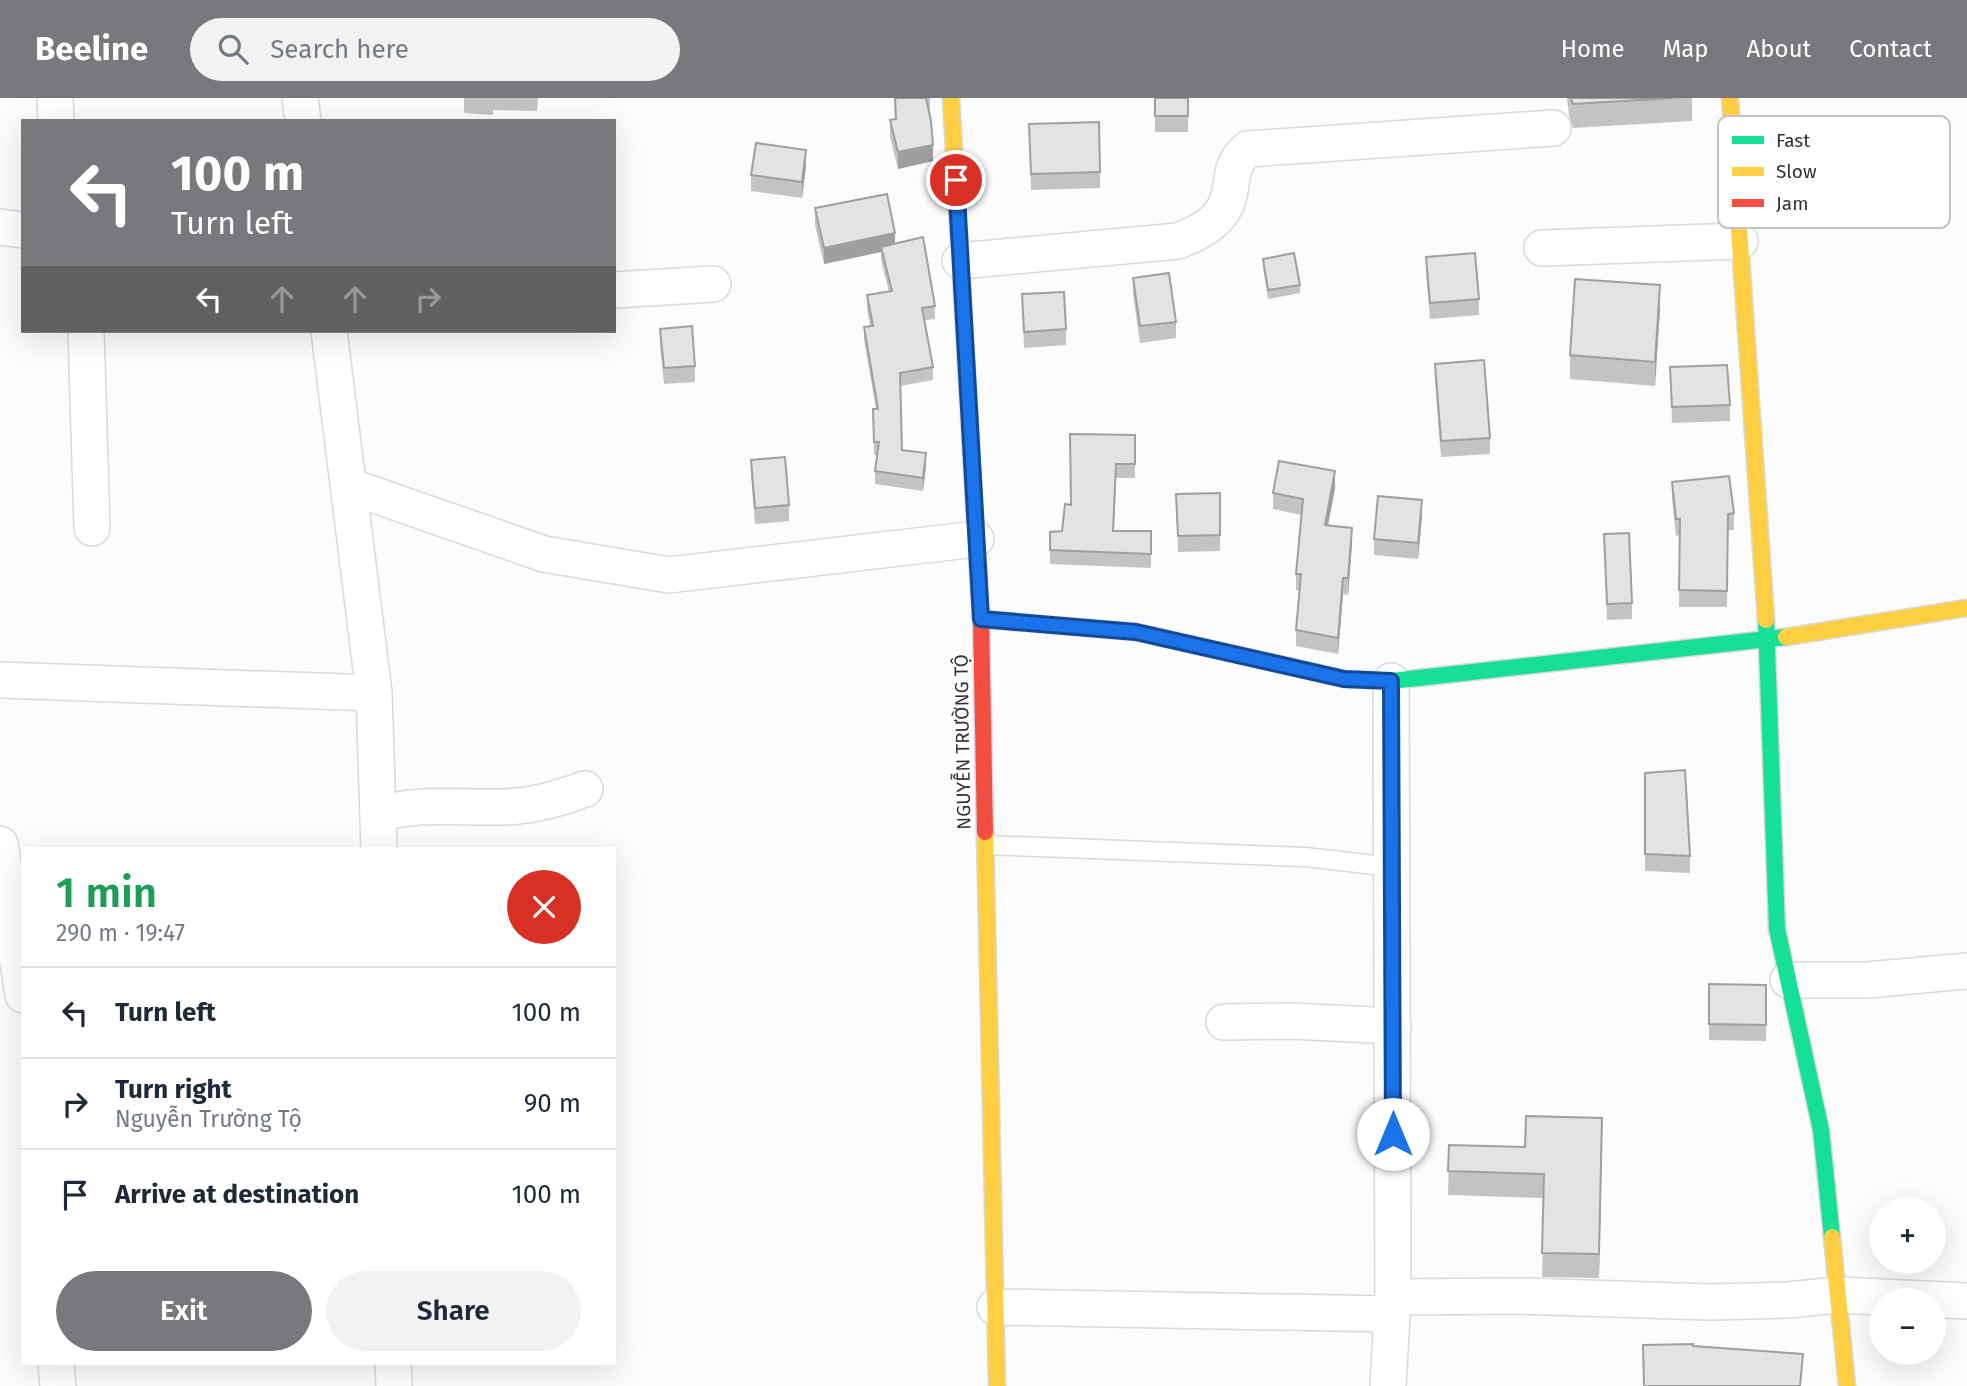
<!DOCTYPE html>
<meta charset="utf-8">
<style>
:root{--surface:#fff;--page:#f2f2f3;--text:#1f2937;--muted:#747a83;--line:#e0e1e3;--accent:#79787c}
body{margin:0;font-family:"Fira Sans",sans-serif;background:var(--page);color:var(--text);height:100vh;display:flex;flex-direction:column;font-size:26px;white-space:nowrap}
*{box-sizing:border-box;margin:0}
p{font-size:23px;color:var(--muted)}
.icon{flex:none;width:38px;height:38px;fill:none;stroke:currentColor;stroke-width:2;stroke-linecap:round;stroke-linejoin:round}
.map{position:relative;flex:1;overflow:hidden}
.drawer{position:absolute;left:21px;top:749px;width:595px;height:518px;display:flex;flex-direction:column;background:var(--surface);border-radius:0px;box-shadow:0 7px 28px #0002}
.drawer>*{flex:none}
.guide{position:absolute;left:21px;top:21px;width:595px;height:214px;border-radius:0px;box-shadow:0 7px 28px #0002;background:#79787c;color:#fff;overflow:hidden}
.tools{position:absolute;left:1869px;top:1099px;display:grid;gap:14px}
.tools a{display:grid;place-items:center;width:77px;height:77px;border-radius:50%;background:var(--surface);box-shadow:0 7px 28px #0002;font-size:35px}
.pin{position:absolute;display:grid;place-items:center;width:60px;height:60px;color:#fff;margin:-30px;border:4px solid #fff;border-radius:50%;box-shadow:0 2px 7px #0007}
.me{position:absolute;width:77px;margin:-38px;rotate:0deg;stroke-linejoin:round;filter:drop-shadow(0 0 5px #0008)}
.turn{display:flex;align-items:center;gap:24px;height:147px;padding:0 35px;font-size:32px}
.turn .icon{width:91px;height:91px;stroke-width:2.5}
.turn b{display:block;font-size:49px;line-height:60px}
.lanes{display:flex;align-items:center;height:66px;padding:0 35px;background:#0003;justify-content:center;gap:35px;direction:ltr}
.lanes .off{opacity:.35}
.round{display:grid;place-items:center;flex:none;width:74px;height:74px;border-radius:37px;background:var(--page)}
.summary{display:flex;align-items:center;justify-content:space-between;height:119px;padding:0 35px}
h1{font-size:42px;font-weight:600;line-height:52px;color:#1e9e55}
.button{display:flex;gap:14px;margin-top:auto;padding:14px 35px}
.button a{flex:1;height:80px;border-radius:42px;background:var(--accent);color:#fff;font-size:28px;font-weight:600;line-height:80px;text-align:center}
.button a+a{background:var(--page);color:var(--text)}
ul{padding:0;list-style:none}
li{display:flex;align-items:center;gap:21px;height:91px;padding:0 35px;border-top:2px solid var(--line)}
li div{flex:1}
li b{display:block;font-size:26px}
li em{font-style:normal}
header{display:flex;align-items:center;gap:42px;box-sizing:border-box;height:98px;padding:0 35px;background:var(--accent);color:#fff}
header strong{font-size:33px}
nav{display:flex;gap:38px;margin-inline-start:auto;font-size:24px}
.search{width:490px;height:63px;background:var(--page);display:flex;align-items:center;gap:18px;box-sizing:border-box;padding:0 24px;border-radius:38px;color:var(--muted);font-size:26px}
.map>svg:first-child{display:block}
</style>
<header>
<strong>Beeline</strong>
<div class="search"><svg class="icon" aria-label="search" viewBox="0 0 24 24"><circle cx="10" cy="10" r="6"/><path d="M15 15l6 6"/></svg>Search here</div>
<nav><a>Home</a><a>Map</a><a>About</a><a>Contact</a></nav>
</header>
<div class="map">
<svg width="1967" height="1288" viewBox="0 0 1967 1288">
<rect width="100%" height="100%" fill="#fcfcfd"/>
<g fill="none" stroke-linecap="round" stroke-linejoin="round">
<g stroke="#d9d8db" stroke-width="21">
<polyline id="lane" points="986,747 1305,759 1393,769"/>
</g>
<g stroke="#d9d8db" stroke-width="38">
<g id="street">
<polyline points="55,0 56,23"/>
<polyline points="300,0 303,23"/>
<polyline points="0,129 23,132"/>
<polyline points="1542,150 1740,143"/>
<path d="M 960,163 L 1178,143 C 1197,136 1222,123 1228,101 C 1234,80 1229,67 1248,51 L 1553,30"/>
<polyline points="614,192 713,186"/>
<polyline points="86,233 92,430"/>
<polyline points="329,233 374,595 379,751"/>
<polyline points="349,388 544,456 669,477 976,441"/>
<polyline points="0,582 374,595"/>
<path d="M 378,716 C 424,704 456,710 501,709 C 531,709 557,701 585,691"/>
<polyline points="0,746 23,897"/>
<polyline points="1788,882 1867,882 1967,873"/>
<polyline points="1224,924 1292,923 1393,928"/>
<polyline points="1393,1199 1520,1198 1710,1204 1788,1202 1838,1197 1967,1203"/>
<polyline points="995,1209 1391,1216"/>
<polyline points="56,1265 58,1288"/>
<polyline points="393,1265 394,1288"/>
<polyline points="1388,1288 1393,1199 1391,583"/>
</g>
</g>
<g stroke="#d9d8db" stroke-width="19">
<g id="fast">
<polyline points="1766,522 1777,831 1821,1032 1832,1139"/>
<polyline points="1252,560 1344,581 1391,583 1786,539"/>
</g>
</g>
<g stroke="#d9d8db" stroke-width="19">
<g id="slow">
<polyline points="951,0 975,421"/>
<polyline points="1730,0 1766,522"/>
<polyline points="1786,539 1967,510"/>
<polyline points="985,734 997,1288"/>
<polyline points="1832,1139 1847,1288"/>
</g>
</g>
<g stroke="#d9d8db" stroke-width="19">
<g id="jam">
<polyline points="975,421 981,521 985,734"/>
<polyline points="981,521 1136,534 1252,560"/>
</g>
</g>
<use href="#lane" stroke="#fff" stroke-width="18"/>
<use href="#street" stroke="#fff" stroke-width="35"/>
<use href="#fast" stroke="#16e098" stroke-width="16"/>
<use href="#slow" stroke="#ffcf43" stroke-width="16"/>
<use href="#jam" stroke="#f24e42" stroke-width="16"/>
</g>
<g fill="#c5c2c4">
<polygon points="457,0 538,0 537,13 493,12 493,17 464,15 464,0"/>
<polygon points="894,0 930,0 930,12 929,13 933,63 898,71 890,39 890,22 895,21"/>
<rect x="1155" y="0" width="33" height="34"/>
<polygon points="1567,0 1692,0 1692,23 1573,30 1569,18"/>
<polygon points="1029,26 1100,74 1100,90 1031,92"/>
<polygon points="806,68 802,100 751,93 751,77"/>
<polygon points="815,110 895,146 935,208 935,221 925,222 933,269 933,282 900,288 902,352 926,368 923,393 875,386 875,373 877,357 874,357 873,311 876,311 864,242 864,229 870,228 867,210 867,197 889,194 881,162 881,154 824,166 815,127"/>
<polygon points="1426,159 1479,201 1479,217 1430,221 1426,175"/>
<polygon points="1263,161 1300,187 1300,195 1268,201 1263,169"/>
<polygon points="1133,180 1176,224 1176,240 1140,245 1133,196"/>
<polygon points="1022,196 1066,231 1066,247 1024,250"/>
<polygon points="1660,211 1655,288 1570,281 1570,257"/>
<polygon points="660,231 695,268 695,284 664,286 660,247"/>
<polygon points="1435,266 1490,340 1490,356 1441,359 1435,282"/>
<polygon points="1670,269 1730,307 1730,323 1672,325"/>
<polygon points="1135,337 1135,380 1116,380 1114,433 1151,433 1151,470 1050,466 1050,434 1062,433"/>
<polygon points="751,362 789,407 789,423 755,426 751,378"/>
<polygon points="1672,384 1734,415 1734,432 1728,432 1727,509 1679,509 1680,437 1676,438 1672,401"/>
<polygon points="1335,390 1328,427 1352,446 1348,497 1343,496 1338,556 1296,548 1296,532 1300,493 1296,492 1296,476 1301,417 1273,411 1273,395"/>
<polygon points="1176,396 1220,437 1220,453 1178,454"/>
<polygon points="1422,419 1418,461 1374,457 1374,441"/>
<polygon points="1604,436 1632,505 1632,521 1607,522"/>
<polygon points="1645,675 1690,758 1690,775 1645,773"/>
<polygon points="1709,886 1766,887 1766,943 1709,942"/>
<polygon points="1602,1044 1599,1180 1542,1179 1544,1100 1448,1097 1449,1047 1525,1049"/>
</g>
<g fill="#a09ea0">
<polygon points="933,47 933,63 898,71 898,54"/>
<polygon points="806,52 806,68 802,100 802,84"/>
<polygon points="895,135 895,151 881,149 881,154 824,166 824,150"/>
<polygon points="1660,187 1660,211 1655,288 1655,264"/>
<polygon points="926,355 926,368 923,393 923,380"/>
<polygon points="1335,373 1335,390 1325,443 1325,427"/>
<polygon points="1422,402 1422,419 1418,461 1418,445"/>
<polygon points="1352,430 1352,446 1348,497 1348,480"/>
<polygon points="1343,480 1343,496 1338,556 1338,540"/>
<polygon points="1602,1020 1602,1044 1599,1180 1599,1156"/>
</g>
<g fill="#e5e2e4" stroke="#a09ea0" stroke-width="2">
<polygon points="895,0 926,0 931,23 933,47 898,54 890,22 896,21"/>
<rect x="1155" y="0" width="33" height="18"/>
<polygon points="1571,0 1673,0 1573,6"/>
<polygon points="1099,24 1100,74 1031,76 1029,26"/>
<polygon points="756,45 806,52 802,84 751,77"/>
<polygon points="887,96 895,135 824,150 815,110"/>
<polygon points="923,139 935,208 922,210 933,269 900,275 902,352 926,355 923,380 875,373 879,344 874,344 873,311 878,311 864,229 873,228 867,197 892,193 881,149"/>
<polygon points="1294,155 1300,187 1268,192 1263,161"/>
<polygon points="1475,155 1479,201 1430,205 1426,159"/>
<polygon points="1169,175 1176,224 1140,228 1133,180"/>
<polygon points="1575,181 1660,187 1655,264 1570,257"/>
<polygon points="1064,194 1066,231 1024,234 1022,196"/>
<polygon points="692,228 695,268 664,270 660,231"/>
<polygon points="1484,262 1490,340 1441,343 1435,266"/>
<polygon points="1727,267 1730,307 1672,309 1670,269"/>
<polygon points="1070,336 1135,337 1135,366 1116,366 1113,433 1151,433 1151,456 1050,452 1050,434 1062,433 1065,406 1071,407"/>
<polygon points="785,359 789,407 755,410 751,362"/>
<polygon points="1279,363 1335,373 1325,427 1352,430 1348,480 1343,480 1338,540 1296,532 1301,476 1296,476 1303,401 1273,395"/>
<polygon points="1729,378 1734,415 1728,416 1727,493 1679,492 1680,421 1676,421 1672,384"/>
<polygon points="1220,395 1220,437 1178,438 1176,396"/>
<polygon points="1378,398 1422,402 1418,445 1374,441"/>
<polygon points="1629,435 1632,505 1607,506 1604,436"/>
<polygon points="1685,672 1690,758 1645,756 1645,675"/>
<polygon points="1709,886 1766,887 1766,927 1709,926"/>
<polygon points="1526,1018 1602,1020 1599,1156 1542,1155 1544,1076 1448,1073 1449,1047 1525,1049"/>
<polygon points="1693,1246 1693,1248 1803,1256 1800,1288 1644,1288 1643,1247"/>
</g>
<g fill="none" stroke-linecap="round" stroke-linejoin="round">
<g stroke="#114b97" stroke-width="18">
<polyline id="route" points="956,82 981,521 1136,534 1344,581 1391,583 1393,1036"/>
</g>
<use href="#route" stroke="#1a73e8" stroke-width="12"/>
</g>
<g text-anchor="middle" stroke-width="5" stroke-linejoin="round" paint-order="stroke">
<g font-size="19" fill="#333137" stroke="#fff">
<text transform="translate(962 644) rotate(-91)" y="7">NGUYỄN TRƯỜNG TỘ</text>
</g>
</g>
<rect x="1718" y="18" width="232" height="112" rx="10" fill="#fff" stroke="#c2c1c3" stroke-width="2"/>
<rect x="1732" y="38" width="32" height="8" fill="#16e098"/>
<rect x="1732" y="69" width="32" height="9" fill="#ffcf43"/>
<rect x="1732" y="101" width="32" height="8" fill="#f24e42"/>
<g font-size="19" fill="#333137">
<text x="1776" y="49">Fast</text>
<text x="1776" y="80">Slow</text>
<text x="1776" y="112">Jam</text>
</g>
</svg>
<div class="tools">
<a>+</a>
<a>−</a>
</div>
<div class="pin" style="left:956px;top:82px;background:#d93025"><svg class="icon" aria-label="arrive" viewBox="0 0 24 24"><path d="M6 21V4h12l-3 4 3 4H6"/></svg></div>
<svg class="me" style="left:1393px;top:1036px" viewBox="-20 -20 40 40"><circle r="19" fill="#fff"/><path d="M0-13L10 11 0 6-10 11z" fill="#1a73e8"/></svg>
<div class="guide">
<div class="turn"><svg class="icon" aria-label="left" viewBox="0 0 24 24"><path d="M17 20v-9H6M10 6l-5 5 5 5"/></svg><div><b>100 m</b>Turn left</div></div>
<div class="lanes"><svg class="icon" aria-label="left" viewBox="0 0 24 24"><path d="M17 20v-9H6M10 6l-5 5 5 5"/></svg><svg class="icon off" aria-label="ahead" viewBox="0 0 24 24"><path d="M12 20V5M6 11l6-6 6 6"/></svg><svg class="icon off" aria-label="ahead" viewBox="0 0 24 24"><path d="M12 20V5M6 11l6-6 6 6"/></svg><svg class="icon off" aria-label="right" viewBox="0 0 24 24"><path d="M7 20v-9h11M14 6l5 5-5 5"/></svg></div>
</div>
<section class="drawer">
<div class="summary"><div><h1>1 min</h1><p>290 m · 19:47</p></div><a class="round" style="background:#d93025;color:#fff"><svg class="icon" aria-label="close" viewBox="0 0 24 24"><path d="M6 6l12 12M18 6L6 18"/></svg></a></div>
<ul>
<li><svg class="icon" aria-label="left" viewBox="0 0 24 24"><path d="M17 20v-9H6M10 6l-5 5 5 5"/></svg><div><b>Turn left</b></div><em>100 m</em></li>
<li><svg class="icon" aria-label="right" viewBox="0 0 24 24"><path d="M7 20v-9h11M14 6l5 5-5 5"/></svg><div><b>Turn right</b><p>Nguyễn Trường Tộ</p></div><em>90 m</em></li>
<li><svg class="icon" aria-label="arrive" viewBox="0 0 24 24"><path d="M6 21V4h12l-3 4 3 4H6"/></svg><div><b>Arrive at destination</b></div><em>100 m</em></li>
</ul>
<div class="button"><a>Exit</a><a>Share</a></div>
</section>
</div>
